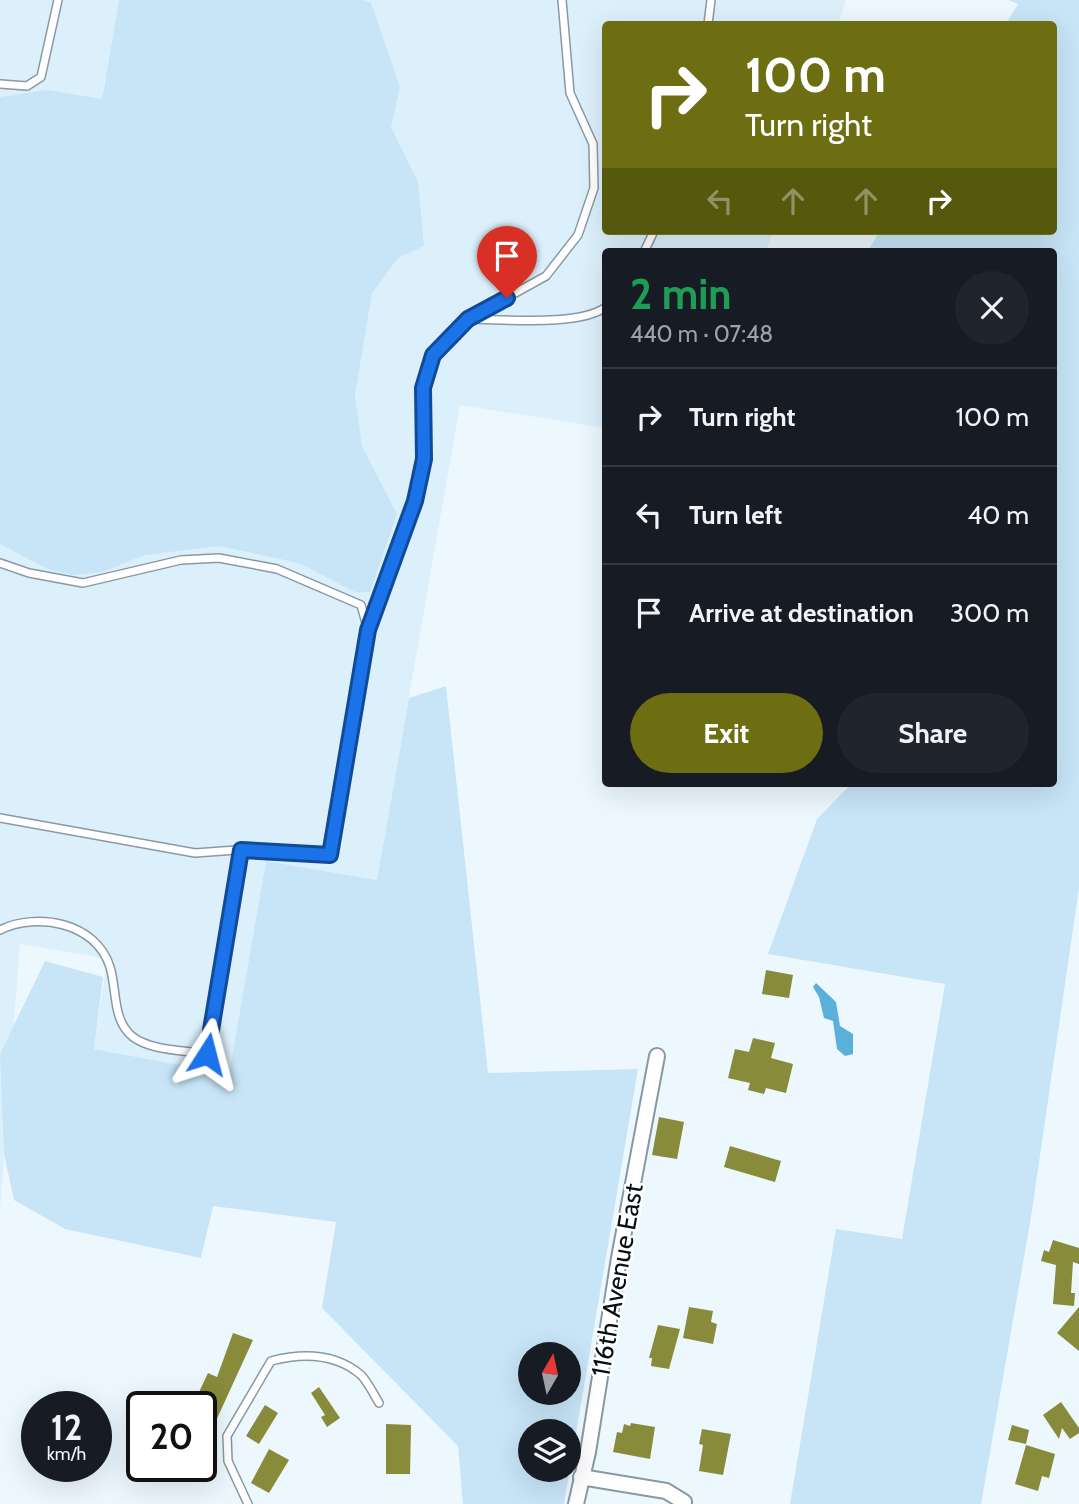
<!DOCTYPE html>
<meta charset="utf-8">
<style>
:root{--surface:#171b24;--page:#20242c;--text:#f1f3f6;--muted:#9ea1a6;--line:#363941;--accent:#6c6e11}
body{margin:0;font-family:Cabin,sans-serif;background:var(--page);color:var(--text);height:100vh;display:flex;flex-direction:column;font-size:26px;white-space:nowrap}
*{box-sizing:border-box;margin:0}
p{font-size:23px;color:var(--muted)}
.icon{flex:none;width:38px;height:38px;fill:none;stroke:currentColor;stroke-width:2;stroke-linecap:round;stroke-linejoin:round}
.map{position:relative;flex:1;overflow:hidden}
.sheet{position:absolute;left:602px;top:248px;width:455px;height:539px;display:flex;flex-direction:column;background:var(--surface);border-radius:7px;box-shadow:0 7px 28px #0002}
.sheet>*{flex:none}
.top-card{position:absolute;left:602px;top:21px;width:455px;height:214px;border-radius:7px;box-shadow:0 7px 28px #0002;background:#6c6e11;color:#fff;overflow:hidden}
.needle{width:46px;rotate:9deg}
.controls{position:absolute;left:518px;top:1342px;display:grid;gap:14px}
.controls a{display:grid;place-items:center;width:63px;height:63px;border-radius:50%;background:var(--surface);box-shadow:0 7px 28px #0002;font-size:35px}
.speed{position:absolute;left:21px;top:1391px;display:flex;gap:14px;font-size:35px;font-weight:700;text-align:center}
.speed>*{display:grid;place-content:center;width:91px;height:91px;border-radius:50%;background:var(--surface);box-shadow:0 7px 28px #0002;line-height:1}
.speed small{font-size:18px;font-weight:400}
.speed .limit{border:4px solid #111;border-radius:10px;background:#fff;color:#111}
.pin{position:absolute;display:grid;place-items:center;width:60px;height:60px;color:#fff;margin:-72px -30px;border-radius:50% 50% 50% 0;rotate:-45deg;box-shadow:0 0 7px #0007}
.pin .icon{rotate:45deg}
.me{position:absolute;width:77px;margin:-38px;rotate:9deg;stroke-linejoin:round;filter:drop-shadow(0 0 5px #0008)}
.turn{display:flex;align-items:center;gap:24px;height:147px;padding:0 28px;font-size:32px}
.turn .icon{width:91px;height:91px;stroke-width:2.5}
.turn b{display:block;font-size:49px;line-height:60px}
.lanes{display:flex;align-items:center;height:66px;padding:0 28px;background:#0003;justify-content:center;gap:35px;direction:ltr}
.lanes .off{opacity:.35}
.round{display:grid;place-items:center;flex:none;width:74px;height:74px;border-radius:37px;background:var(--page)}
.summary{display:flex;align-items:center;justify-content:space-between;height:119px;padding:0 28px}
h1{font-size:42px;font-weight:700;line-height:52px;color:#1e9e55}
.button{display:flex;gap:14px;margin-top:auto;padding:14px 28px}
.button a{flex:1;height:80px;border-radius:42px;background:var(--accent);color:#fff;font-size:28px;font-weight:700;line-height:80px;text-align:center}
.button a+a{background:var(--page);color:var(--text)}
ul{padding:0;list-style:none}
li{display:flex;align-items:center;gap:21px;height:98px;padding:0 28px;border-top:2px solid var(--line)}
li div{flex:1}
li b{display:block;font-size:26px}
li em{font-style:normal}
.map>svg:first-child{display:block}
</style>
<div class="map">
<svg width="1079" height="1504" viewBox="0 0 1079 1504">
<rect width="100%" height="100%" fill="#edf8fe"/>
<polygon fill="#dcf0fc" points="0,0 119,0 40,451 300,0 846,0 838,24 606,24 606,231 773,231 766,252 606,252 605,428 460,405 377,880 266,861 229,1074 94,1049 107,959 20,944 0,1210"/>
<g fill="#c7e5f7" fill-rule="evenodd">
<polygon points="119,0 363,0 371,3 400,87 391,127 418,182 424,246 398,258 372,293 355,395 362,446 397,514 370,592 355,592 299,563 219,546 145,555 102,572 73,575 48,569 0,544 0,97 47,90 102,99"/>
<polygon points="1008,0 1079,0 1079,888 1031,1217 981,1504 790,1504 836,1229 902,1239 945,984 768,954 817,819 851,784 1054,784 1054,252 867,252 880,231 1054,231 1054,24 1006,24 1018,4"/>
<path d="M 446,686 L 488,1073 L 638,1069 L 564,1504 L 463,1504 L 458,1446 L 322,1308 L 336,1222 L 213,1206 L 201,1258 L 65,1229 L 14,1200 L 4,1154 L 0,1054 L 45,961 L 103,977 L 94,1049 L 229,1074 L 266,861 L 377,880 L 409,698 ZM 530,1354 L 569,1354 L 569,1393 L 530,1393 ZM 530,1432 L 569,1432 L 569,1470 L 530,1470 Z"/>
</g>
<polygon fill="#5bafdb" points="816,983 836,1002 840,1026 853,1034 853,1054 845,1056 837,1049 833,1021 824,1018 819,997 813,987"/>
<g fill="#888b3a">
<polygon points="766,970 793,975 789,998 762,994"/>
<polygon points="753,1038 775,1043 771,1058 793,1064 786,1093 766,1088 764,1094 748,1090 750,1083 728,1078 735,1049 749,1052"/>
<polygon points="659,1117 684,1122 677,1159 652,1155"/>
<polygon points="730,1146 781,1161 775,1182 724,1167"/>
<polygon points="1053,1240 1079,1248 1079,1264 1073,1262 1071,1293 1075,1293 1074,1306 1053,1304 1056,1265 1041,1261 1044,1250 1049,1252"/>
<polygon points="689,1307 713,1311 711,1322 717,1324 713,1344 683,1338"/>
<polygon points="1079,1307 1079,1351 1057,1333"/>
<polygon points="658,1325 680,1329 669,1369 651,1366 652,1358 649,1358"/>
<polygon points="233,1333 253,1340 214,1425 201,1419 201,1407 192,1407 208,1373 217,1377"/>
<polygon points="319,1387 340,1418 327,1427 321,1417 325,1415 311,1393"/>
<polygon points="1061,1402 1079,1428 1079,1433 1070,1439 1062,1428 1059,1439 1043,1415"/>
<polygon points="265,1405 278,1413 259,1444 246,1436"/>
<polygon points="631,1423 655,1427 650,1459 613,1452 617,1432 622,1433 624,1424 630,1426"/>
<polygon points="386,1424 411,1425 410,1474 386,1474"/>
<polygon points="1012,1425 1029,1430 1026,1444 1008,1440"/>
<polygon points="702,1429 731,1434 723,1475 699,1471 703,1445 699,1444"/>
<polygon points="1026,1445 1055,1454 1049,1478 1042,1476 1038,1491 1015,1484"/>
<polygon points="269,1449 289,1460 269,1493 251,1483"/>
</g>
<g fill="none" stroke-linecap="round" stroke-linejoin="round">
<g stroke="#8999a3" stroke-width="10">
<g id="service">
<polyline points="708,24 711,0"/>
<polyline points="0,84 27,86 41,77 58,0"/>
<polyline points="644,252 654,231"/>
<path d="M 468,319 C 504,319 578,327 606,307"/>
<polyline points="0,563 29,573 83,583 181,560 219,558 277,569 361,605 368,630 330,855 250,849 195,853 0,818"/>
<polyline points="368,629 415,501 424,459 423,388 433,354 468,319 546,276 578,235 594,188 593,144 570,93 562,0"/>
<path d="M 0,930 C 37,912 96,922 110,967 C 117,989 112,1021 133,1037 C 152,1051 184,1050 207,1054 L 241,850"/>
<path d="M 248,1504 L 228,1461 L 227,1436 L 271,1361 C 302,1353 335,1353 361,1375 C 368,1382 374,1395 379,1403"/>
</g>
</g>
<g stroke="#8999a3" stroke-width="18">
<g id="minor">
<polyline points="581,1477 666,1491 684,1502"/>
<polyline points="576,1504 588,1452 619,1258 657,1056"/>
</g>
</g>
<use href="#service" stroke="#fff" stroke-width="7"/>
<use href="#minor" stroke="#fff" stroke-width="14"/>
</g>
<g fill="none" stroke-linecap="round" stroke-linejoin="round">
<g stroke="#114b97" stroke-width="18">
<polyline id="route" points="207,1054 241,850 330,855 368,630 415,501 424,459 423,388 433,355 468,319 507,298"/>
</g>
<use href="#route" stroke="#1a73e8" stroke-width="12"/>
</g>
<g text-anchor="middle" stroke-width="5" stroke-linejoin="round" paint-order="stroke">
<g font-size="26" fill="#080d11" stroke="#fff">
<text transform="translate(617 1280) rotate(-80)" y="9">116th Avenue East</text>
</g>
</g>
</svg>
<div class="controls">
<a><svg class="needle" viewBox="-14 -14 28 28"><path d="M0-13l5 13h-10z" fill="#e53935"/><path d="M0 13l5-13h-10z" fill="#9ea1a6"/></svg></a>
<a><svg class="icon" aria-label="layers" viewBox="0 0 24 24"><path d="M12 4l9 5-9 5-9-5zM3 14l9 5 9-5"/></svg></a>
</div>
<div class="speed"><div>12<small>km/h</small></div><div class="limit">20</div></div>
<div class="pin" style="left:507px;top:298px;background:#d93025"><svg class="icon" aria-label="arrive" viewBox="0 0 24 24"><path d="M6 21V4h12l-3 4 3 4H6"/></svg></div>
<svg class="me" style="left:207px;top:1054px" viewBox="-20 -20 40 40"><path d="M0-17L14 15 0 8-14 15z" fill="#1a73e8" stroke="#fff" stroke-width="4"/></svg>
<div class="top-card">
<div class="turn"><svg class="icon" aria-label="right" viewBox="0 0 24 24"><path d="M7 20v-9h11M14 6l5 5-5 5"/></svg><div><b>100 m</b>Turn right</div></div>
<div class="lanes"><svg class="icon off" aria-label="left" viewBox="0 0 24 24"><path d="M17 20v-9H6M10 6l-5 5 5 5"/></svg><svg class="icon off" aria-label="ahead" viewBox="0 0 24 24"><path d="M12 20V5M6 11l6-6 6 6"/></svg><svg class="icon off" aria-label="ahead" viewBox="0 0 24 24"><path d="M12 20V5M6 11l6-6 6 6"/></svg><svg class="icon" aria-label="right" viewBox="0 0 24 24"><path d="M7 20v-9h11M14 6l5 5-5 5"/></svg></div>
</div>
<section class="sheet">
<div class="summary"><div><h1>2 min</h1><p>440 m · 07:48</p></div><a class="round"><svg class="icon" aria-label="close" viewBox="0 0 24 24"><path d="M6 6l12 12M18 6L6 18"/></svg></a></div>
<ul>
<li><svg class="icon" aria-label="right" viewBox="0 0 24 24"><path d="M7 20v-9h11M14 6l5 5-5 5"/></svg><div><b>Turn right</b></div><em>100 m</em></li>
<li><svg class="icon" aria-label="left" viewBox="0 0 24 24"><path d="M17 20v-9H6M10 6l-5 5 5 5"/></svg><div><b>Turn left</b></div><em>40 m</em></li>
<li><svg class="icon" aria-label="arrive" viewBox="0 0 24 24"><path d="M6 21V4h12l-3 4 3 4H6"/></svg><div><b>Arrive at destination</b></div><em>300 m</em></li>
</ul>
<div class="button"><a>Exit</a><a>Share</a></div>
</section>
</div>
